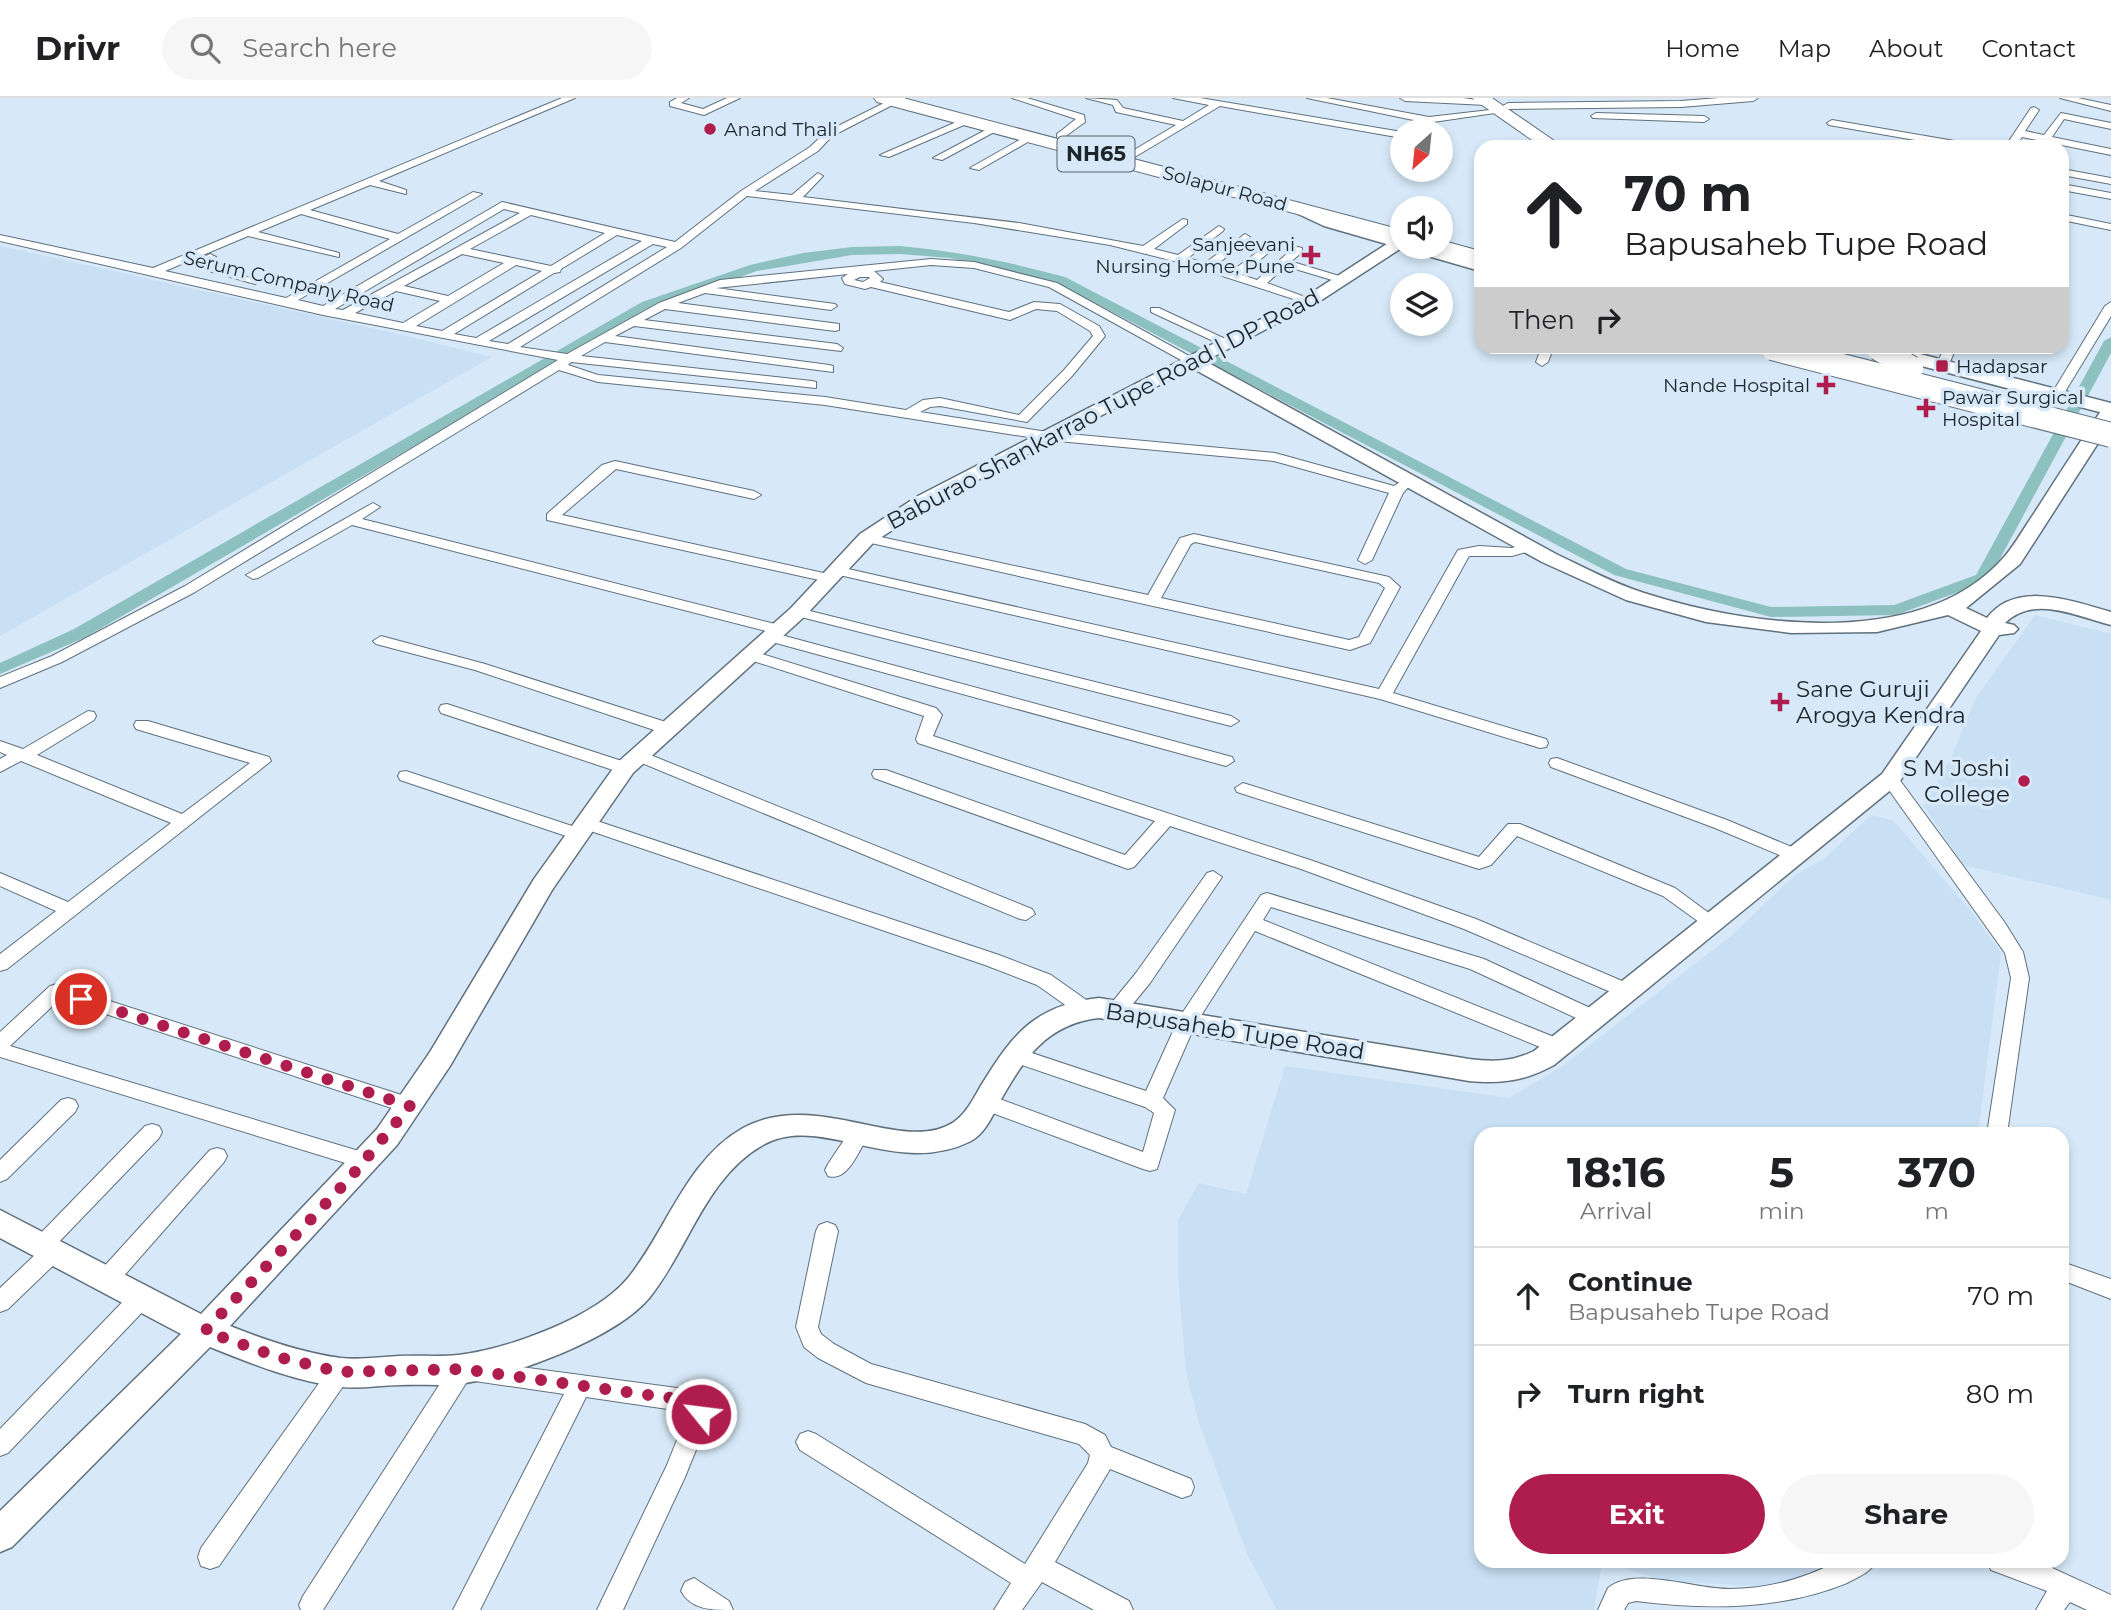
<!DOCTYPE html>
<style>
:root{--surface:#fff;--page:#f6f6f6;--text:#202124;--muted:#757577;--line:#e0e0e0;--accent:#af1d4f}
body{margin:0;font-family:Montserrat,sans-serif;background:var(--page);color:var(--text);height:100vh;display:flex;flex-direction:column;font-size:26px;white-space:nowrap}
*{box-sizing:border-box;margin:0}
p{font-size:23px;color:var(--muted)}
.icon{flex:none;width:38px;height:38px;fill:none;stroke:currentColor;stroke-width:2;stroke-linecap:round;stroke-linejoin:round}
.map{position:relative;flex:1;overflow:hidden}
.sheet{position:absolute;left:1474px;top:1029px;width:595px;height:441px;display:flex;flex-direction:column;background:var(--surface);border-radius:21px;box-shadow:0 4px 10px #0003}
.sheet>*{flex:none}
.hud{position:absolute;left:1474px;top:42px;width:595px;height:214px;border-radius:21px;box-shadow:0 4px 10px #0003;background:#fff;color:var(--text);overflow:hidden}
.needle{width:46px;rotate:207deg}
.buttons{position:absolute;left:1390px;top:21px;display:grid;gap:14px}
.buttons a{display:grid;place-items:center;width:63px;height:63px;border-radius:50%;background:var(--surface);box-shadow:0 4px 10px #0003;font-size:35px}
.pin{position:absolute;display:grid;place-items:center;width:60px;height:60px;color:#fff;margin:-30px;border:4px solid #fff;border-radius:50%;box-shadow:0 2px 7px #0007}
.me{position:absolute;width:77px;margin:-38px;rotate:299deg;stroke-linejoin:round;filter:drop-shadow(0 0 5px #0008)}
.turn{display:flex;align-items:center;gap:24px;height:147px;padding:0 35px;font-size:32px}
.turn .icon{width:91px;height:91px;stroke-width:2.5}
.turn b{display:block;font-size:49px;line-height:60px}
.then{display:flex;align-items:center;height:66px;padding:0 35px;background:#0003;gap:14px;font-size:26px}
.eta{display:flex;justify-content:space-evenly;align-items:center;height:119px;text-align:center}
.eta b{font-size:42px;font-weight:700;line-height:49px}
.button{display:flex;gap:14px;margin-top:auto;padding:14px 35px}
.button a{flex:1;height:80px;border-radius:42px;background:var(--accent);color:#fff;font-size:28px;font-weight:700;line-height:80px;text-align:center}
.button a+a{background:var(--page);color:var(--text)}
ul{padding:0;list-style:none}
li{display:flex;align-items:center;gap:21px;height:98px;padding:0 35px;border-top:2px solid var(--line)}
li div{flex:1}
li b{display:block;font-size:26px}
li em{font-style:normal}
header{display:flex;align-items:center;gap:42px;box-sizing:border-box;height:98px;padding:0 35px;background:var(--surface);border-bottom:2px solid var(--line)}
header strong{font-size:33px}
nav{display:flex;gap:38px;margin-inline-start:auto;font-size:24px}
.search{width:490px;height:63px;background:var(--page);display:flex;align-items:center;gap:18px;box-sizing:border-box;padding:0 24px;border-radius:38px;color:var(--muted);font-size:26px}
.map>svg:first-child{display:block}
</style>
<header>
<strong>Drivr</strong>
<div class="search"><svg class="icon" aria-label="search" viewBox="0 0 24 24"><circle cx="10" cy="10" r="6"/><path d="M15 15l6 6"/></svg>Search here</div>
<nav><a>Home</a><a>Map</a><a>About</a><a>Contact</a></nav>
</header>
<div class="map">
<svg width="2111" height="1512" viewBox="0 0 2111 1512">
<rect width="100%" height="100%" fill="#d7e9f8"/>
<g fill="#c8dff4">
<polygon points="0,148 394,235 492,259 0,538"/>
<polygon points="2035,517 2111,536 2111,802 1963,767 1924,708 1952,657 1976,600"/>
<polygon points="1871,717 1893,722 1974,817 2001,855 1978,1036 1480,1036 1480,1463 1837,1463 1773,1489 1666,1483 1602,1464 1594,1512 1277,1512 1247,1456 1198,1322 1186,1274 1178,1179 1178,1122 1199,1085 1246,1096 1285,968 1509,1000 1564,967 1731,838 1794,778 1825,760"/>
</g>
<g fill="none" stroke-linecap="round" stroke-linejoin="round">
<path fill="#8dc1c0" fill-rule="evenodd" d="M 900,148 C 957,153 1010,164 1065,179 L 1626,471 L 1771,509 L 1894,507 L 1976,477 L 2104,243 L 2111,239 L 2111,255 L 1988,483 L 1896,517 L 1771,519 L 1614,477 L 1057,185 L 950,160 L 900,156 L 852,157 L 757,173 L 652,210 L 86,539 L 0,576 L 0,565 L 74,531 L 642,204 L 750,167 L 803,155 L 852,149 Z"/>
<g stroke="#60707d" stroke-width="2">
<g id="street">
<path d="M 562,0 L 575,0 L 379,83 L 406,92 L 406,96 L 370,87 L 310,112 L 398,136 L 473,94 L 482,96 L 298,202 L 323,208 L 502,104 L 675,144 L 741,93 L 810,49 L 826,34 L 894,0 L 906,0 L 832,38 L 818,53 L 755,93 L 792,97 L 818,75 L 823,78 L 803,99 L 1019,125 L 1143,148 L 1183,121 L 1187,122 L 1187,126 L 1154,151 L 1178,157 L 1219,128 L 1224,131 L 1223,133 L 1188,160 L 1205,165 L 1245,136 L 1250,139 L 1249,141 L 1215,168 L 1232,173 L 1272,143 L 1302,150 L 1302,154 L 1267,185 L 1316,203 L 1306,205 L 1182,165 L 1110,147 L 974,125 L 747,98 L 681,150 L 520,249 L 567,256 L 659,205 L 720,182 L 931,161 L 974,164 L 1057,185 L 1200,264 L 1190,267 L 1049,189 L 974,170 L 931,167 L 874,173 L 883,181 L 880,184 L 1009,214 L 1034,204 L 1060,206 L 1099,228 L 1105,238 L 1072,278 L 1027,324 L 940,308 L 930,309 L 920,314 L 1047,334 L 1275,355 L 1394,388 L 1405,381 L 1412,385 L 1403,395 L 1372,462 L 1365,466 L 1358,462 L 1389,395 L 1274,363 L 1047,342 L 825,307 L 598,284 L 559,272 L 195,494 L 62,564 L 0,590 L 0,579 L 52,558 L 185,488 L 558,262 L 323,217 L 0,143 L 0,137 L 153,170 ZM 504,111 L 520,115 L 343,212 L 335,211 ZM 301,116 L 390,141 L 286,200 L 165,173 L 248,138 L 339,159 L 339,155 L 258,134 ZM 531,117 L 605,135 L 551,168 L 470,151 ZM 617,137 L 642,143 L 476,240 L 454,236 L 554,175 L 560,174 L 561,171 ZM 653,146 L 667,149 L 508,246 L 489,243 ZM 1274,150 L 1290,153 L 1257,182 L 1242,177 ZM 462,156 L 504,165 L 448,198 L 404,188 ZM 516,167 L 542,173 L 442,233 L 416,228 ZM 848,176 L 842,180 L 845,186 L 865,191 L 871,189 L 1010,222 L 1036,211 L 1057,213 L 1090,233 L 1093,238 L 1064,272 L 1019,317 L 940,300 L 923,302 L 906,312 L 825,299 L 598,277 L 568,267 L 571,264 L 816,290 L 816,284 L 812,283 L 581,258 L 605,244 L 833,274 L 833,268 L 829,267 L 615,238 L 634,228 L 841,253 L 843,250 L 837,246 L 644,222 L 665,211 L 835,233 L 839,232 L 839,226 L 678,205 L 705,195 L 831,212 L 837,208 L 835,206 L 716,190 ZM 860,179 L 869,179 L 870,180 L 863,184 L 854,182 ZM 396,193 L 440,203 L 403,225 L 355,215 Z"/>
<polygon points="677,0 689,0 681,5 703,11 727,0 740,0 704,17 670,8 670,4"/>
<polygon points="1012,0 1027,0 1084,17 1085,24 1063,40 1057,40 1057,36 1076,21"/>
<polygon points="1086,0 1117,2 1123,10 1183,23 1209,7 1173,0 1200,0 1402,34 1402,40 1220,8 1133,60 1129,59 1129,55 1176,27 1116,14 1113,7"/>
<polygon points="1307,0 1327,0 1429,19 1490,12 1495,15 1433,24 1430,33 1420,33 1423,24"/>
<polygon points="1400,0 1463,0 1491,4 1486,7 1405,3"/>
<polygon points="1719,0 1758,0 1753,3 1681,9 1508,11 1503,8 1508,5 1681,3"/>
<polygon points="2060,0 2078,0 2111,7 2111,13"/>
<polygon points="2034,9 2039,12 2025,33 2044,37 2061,15 2111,25 2111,31 2064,21 2052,39 2111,51 2111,57 2022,39 2015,49 2005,49 2031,10"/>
<polygon points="1596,15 1704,18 1709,21 1704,24 1593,20 1591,18"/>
<polygon points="968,19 973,22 971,24 889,59 880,57"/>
<polygon points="1832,22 1972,46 1977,49 1955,49 1829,27 1827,25"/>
<polygon points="995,27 1000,30 998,32 942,62 933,60"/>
<polygon points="1030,36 1035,39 1033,41 979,72 970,70"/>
<polygon points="2062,71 2111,80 2111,86 2062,77"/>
<polygon points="2062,86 2111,95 2111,101 2062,92"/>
<polygon points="2062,116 2111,126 2111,132 2062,122"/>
<polygon points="210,156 216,159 204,166 261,183 255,186 188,167"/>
<polygon points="1296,165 1346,180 1348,182 1342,185 1292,170 1290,168"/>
<polygon points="2111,204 2111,218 2063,297 2053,300 2051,297 2105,208"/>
<polygon points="1151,210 1159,210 1234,245 1224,248 1151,214"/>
<polygon points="1542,248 1554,248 1548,264 1542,268 1536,264"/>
<polygon points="1945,248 1957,248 1948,268 1942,272 1936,268"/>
<polygon points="615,363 754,393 761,397 754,401 616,371 562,417 828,476 835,480 828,484 547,422 547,416 602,367"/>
<polygon points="373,405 380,409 362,421 783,528 786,531 778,536 352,427 258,480 253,481 246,477"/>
<path d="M 867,436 L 1148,497 L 1180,440 L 1194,436 L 1389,479 L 1400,489 L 1370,545 L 1350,552 L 862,443 L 860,440 ZM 1195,444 L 1379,485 L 1385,490 L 1359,539 L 1349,542 L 1161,500 L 1191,446 Z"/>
<polygon points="1531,444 1536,445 1536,451 1512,458 1469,458 1393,595 1546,641 1548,645 1546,649 1540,650 1380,601 835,476 828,472 835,468 1379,591 1458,452 1479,448 1512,450"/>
<polygon points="798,510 1231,618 1239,623 1231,628 793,517 793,511"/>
<polygon points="770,534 1232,659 1234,663 1226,668 765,542 762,539 765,536"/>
<polygon points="381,538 485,566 672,626 674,630 672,634 660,634 475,572 376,546 373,543"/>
<polygon points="749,552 936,610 942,617 933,638 1313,763 1476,821 1634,888 1636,893 1634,898 1620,898 1464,831 1301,771 1170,728 1134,769 1128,771 874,680 872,676 874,672 886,672 1125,757 1155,723 918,645 916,641 924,618 744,560 741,557 744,554"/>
<polygon points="447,606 631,666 633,670 625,675 619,674 441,615 439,611 441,607"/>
<polygon points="88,613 94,614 96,618 94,622 37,657 182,716 250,665 136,631 134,627 136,623 148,623 269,659 271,663 7,871 0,873 0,856 56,813 0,788 0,775 68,804 171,725 21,663 0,674 0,661 7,657 0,654 0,643 23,651"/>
<polygon points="638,652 1032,811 1035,816 1026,822 1020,821 632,661 630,657"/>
<polygon points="1557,660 1727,722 1801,753 1804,757 1801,761 1789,761 1715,730 1551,669 1549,665 1551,661"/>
<polygon points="406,673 584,732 587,736 584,740 572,740 400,682 398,678 400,674"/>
<polygon points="1890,676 1896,677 2005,825 2023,854 2029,880 2007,1036 1987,1036 2011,880 2005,855 1884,685 1882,681 1884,677"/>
<polygon points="1243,685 1479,759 1508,726 1520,726 1675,790 1721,824 1712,830 1706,829 1663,798 1517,738 1491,767 1479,771 1237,694 1235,690"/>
<polygon points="585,719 999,857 1051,877 1092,906 1095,911 1092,916 1078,916 1037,887 985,867 579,729 576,725"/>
<polygon points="1213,773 1222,779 1150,885 1123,918 1109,918 1106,913 1109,908 1136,875 1207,775"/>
<polygon points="1267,795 1484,861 1601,915 1604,920 1601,925 1587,925 1470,871 1271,809 1263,822 1564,943 1567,948 1564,953 1550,953 1255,833 1195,927 1163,1000 1175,1012 1157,1071 1150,1073 1143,1071 979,1010 976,1004 979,998 986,996 1143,1054 1154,1015 1145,1009 1007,962 1004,957 1007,952 1014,949 1146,993 1179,920 1261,797"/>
<polygon points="57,886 417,1002 420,1008 417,1014 410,1016 60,901 10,948 372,1057 375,1063 372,1069 365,1071 0,959 0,934 50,888"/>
<polygon points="68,1000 75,1002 78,1008 75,1014 7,1081 0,1084 0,1062 61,1002"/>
<polygon points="152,1026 159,1028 162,1034 159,1040 58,1145 65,1153 62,1159 8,1211 0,1214 0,1190 38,1154 32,1147 35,1141 145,1028"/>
<path d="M 859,1028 L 866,1030 L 869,1036 L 866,1042 C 857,1056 847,1084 828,1078 L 825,1072 L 828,1066 L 852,1030 Z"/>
<polygon points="217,1050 224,1052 227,1058 224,1064 115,1188 107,1190 99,1188 96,1181 99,1174 210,1052"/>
<polygon points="827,1124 835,1127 838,1133 818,1229 821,1236 834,1246 871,1266 1085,1326 1105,1337 1111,1349 1191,1381 1194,1389 1191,1397 1182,1400 1110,1371 1055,1464 1129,1503 1133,1512 1094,1512 1042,1484 1022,1512 994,1512 1011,1485 800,1352 796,1344 800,1336 808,1333 816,1336 1025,1466 1088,1365 1090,1357 1079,1346 866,1285 818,1260 804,1249 796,1229 816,1133 819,1127"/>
<polygon points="2062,1164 2111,1181 2111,1201 2062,1182"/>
<polygon points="142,1189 150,1192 153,1199 150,1206 8,1355 0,1358 0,1331 134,1192"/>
<polygon points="462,1261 692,1292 709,1302 713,1310 685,1379 623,1512 597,1512 667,1367 688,1314 586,1299 480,1512 453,1512 564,1296 468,1282 323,1512 301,1512 299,1507 303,1498 454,1264"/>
<polygon points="340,1264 348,1267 352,1274 348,1281 219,1468 210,1471 201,1468 198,1459 201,1450 332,1267"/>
<path d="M 1838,1463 L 1876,1463 C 1870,1475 1858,1479 1847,1485 C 1781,1512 1707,1512 1636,1503 L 1628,1505 L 1624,1512 L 1598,1512 L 1608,1490 C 1634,1468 1694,1491 1729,1491 C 1768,1491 1804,1481 1838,1463 Z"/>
<polygon points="1987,1463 2037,1463 2111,1497 2111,1512 2087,1512 2070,1504 2064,1512 2036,1512 2047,1493 1991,1472"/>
<path d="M 694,1480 L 729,1503 L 733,1512 C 712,1512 691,1512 681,1493 L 685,1484 Z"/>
</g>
</g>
<g stroke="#60707d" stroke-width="3">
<path id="secondary" d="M 1402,141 L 1403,149 L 1320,203 L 1205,263 L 1556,456 C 1585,470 1613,485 1644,495 C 1749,529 1924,553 2005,458 C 2016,445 2025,428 2035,414 C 2058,378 2081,342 2105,307 L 2111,306 L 2111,325 L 2020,466 L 1966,510 L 1987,520 C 2016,481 2074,504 2111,514 L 2111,527 C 2078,519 2034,496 2005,525 L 2014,527 L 2018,531 L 2014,535 L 1999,537 L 1898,686 L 1554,967 C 1525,983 1502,986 1469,983 L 1099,920 C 1046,926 1024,961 999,1005 C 992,1019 985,1035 971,1043 C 895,1081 821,1014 763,1047 C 706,1079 689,1150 650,1199 C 617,1240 511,1279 459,1286 C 440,1288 420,1286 401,1287 C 381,1287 362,1291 342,1289 C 297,1284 252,1266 210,1249 L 12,1449 L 0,1454 L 0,1413 L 181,1236 L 0,1140 L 0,1112 L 201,1216 L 377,1031 L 430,954 L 534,781 L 617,665 L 791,510 L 860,436 L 918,398 L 1308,197 L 1393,142 ZM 1192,270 L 1542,464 L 1626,502 L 1706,524 L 1791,535 L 1877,534 L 1948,517 L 1981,533 L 1882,676 L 1534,953 C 1512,964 1494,964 1469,961 L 1099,900 C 1036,907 1013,935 982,986 C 974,999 967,1015 954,1024 C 903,1058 817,990 743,1030 C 686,1062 667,1132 628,1180 C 595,1220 508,1251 458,1257 C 438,1259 419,1257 399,1258 C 380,1259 361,1262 341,1260 C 303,1255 265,1242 230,1228 L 397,1047 L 450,968 L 552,792 L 633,675 L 805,518 L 874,444 L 932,406 Z"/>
</g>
<g stroke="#60707d" stroke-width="3">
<g id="primary">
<polygon points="1298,105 1336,122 1402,141 1402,149 1428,149 1480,163 1480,173 1324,128 1292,113 1290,110"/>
<polygon points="1889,248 2111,305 2111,317 1879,257 1876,253 1879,249"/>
</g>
</g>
<g stroke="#60707d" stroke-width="2">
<g id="highway">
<polygon points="874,0 903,0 1402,132 1402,144 877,4"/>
<polygon points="1472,0 1492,0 1563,49 1542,49"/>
<polygon points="1440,142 1480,153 1480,165 1433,152 1431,149 1440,149"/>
</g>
</g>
<use href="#street" fill="#fff" fill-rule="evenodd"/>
<use href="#secondary" fill="#fff" fill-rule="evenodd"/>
<use href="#primary" fill="#fff" fill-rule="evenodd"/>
<use href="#highway" fill="#fff" fill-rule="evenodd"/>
<g stroke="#60707d" stroke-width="21" stroke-linecap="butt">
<g id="highway-bridge-far1">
<polyline points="1765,248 1779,252"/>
<polyline points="1875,248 1881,252"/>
</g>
</g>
<g stroke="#60707d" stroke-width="26" stroke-linecap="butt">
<g id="highway-bridge">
<polyline points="1772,250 2111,337"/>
<polyline points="1878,250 1911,270"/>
</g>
</g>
<use href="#highway-bridge-far1" stroke="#fff" stroke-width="19"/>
<use href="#highway-bridge" stroke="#fff" stroke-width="24"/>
</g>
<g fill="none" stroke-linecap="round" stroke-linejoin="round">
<polyline stroke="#af1d4f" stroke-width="12" stroke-dasharray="0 21.6" points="81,901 410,1008 349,1081 205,1233 278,1259 340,1274 462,1271 692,1303 701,1310 701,1316"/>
</g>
<g fill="#af1d4f" stroke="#d7e9f8" stroke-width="2.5">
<circle cx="710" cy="31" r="7"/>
<path d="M1307.5 146.5h7v7h7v7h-7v7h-7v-7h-7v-7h7z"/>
<rect x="1935" y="261" width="14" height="14" rx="3.5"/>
<path d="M1822.5 276.5h7v7h7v7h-7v7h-7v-7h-7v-7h7z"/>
<path d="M1922.5 299.5h7v7h7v7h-7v7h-7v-7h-7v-7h7z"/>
<path d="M1776.5 593.5h7v7h7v7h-7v7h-7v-7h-7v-7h7z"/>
<circle cx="2024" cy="683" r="7"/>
</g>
<g text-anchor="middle" stroke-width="7" stroke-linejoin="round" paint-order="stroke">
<g font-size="19" fill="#1e252a" stroke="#d7e9f8" text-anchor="start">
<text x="724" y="38">Anand Thali</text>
<text x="1295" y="153" text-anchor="end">Sanjeevani<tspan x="1295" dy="22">Nursing Home, Pune</tspan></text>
<text x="1956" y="275">Hadapsar</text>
<text x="1810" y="294" text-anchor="end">Nande Hospital</text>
<text x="1942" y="306">Pawar Surgical<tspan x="1942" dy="22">Hospital</tspan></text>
</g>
<g font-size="19" fill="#1e252a" stroke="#d7e9f8">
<text transform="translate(1225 90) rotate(15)" y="7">Solapur Road</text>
<text transform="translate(289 183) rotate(13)" y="7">Serum Company Road</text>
</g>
<rect fill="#d7e9f8" stroke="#566068" stroke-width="2" x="1057.5" y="38.5" width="77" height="35" rx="5"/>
<g font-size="21" font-weight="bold" fill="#1e252a">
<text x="1096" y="63">NH65</text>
</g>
<g font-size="23" fill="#1e252a" stroke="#d7e9f8">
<text transform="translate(1103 311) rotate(-28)" y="8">Baburao Shankarrao Tupe Road | DP Road</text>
<text transform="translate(1235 933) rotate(9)" y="8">Bapusaheb Tupe Road</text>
</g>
<g font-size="23" fill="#1e252a" stroke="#d7e9f8" text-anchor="start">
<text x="1796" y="599">Sane Guruji<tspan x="1796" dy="26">Arogya Kendra</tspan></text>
<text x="2010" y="678" text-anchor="end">S M Joshi<tspan x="2010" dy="26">College</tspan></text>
</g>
</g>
</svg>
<div class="buttons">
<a><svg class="needle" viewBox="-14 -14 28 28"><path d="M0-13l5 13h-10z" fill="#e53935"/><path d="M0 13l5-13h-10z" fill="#757577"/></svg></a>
<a><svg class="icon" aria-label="sound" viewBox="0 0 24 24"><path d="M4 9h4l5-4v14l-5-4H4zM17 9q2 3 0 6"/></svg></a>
<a><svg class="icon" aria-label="layers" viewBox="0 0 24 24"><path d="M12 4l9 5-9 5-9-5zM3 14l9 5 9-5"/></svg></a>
</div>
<div class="pin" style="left:81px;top:901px;background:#d93025"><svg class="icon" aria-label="arrive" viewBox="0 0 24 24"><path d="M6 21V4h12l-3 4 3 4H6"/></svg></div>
<svg class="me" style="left:701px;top:1316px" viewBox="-20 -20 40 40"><circle r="17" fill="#af1d4f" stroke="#fff" stroke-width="3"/><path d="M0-11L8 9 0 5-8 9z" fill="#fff"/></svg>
<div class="hud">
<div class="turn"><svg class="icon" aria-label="ahead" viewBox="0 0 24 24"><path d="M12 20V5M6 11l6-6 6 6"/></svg><div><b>70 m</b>Bapusaheb Tupe Road</div></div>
<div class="then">Then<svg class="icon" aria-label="right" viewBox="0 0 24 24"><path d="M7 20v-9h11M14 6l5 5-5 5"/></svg></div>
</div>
<section class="sheet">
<div class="eta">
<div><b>18:16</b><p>Arrival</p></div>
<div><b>5</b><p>min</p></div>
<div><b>370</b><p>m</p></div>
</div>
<ul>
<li><svg class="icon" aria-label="ahead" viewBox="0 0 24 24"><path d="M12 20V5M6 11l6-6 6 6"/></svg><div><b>Continue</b><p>Bapusaheb Tupe Road</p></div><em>70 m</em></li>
<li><svg class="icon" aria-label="right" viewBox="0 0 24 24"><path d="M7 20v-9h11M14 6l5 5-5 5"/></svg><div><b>Turn right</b></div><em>80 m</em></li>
</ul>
<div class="button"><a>Exit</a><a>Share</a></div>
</section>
</div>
